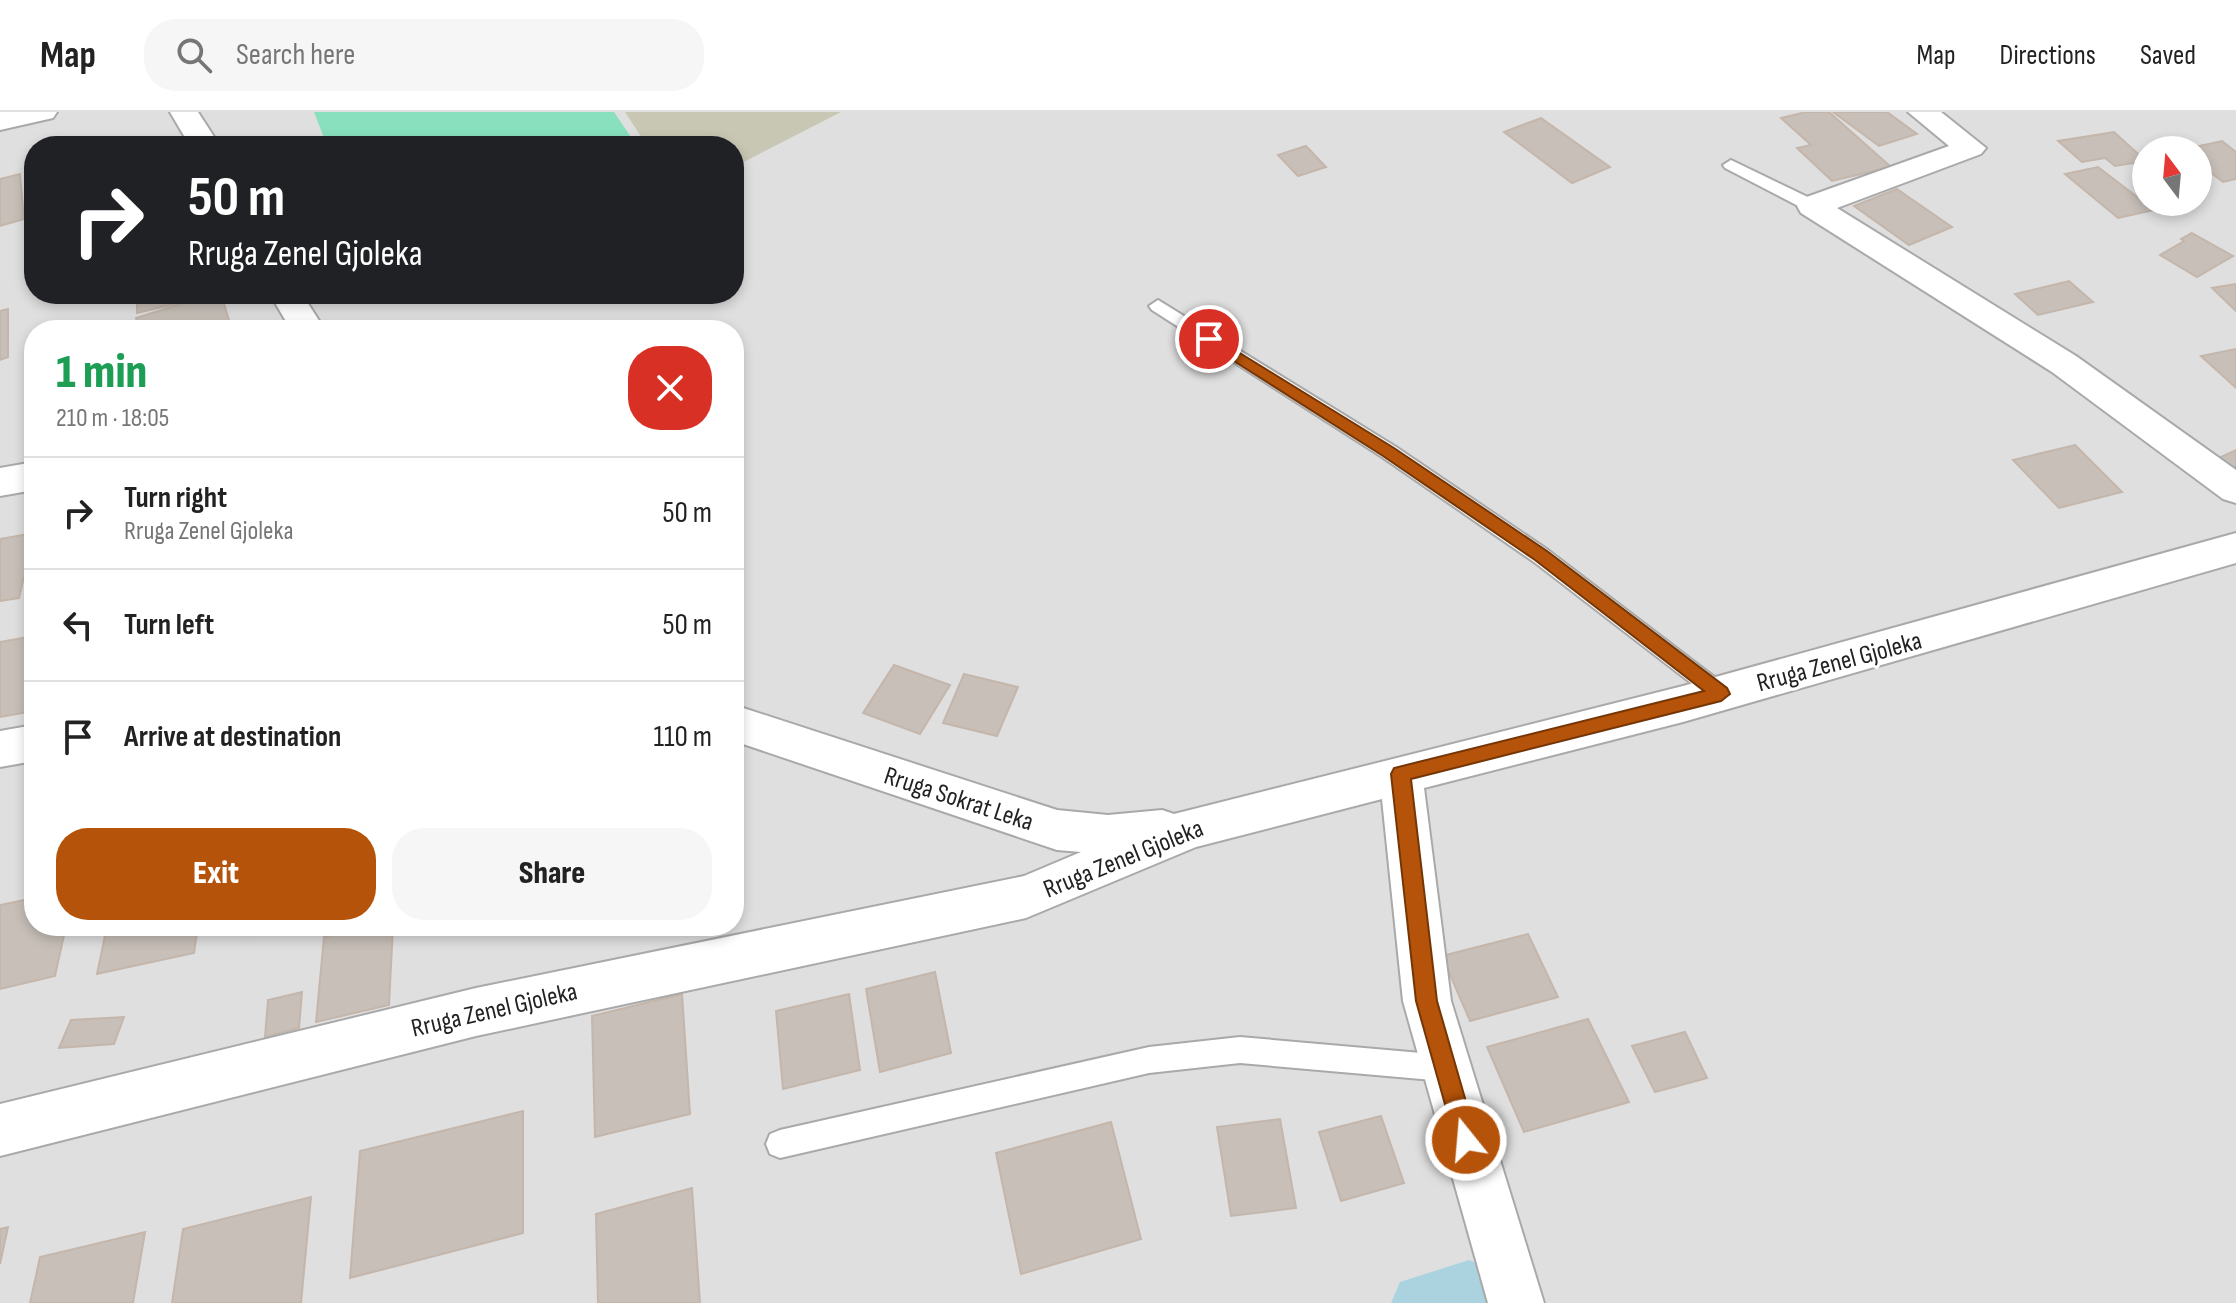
<!DOCTYPE html>
<meta charset="utf-8">
<style>
:root{--surface:#fff;--page:#f6f6f6;--text:#222;--muted:#767676;--line:#e0e0e0;--accent:#b45309}
body{margin:0;font-family:"Sofia Sans Condensed",sans-serif;background:var(--page);color:var(--text);height:100vh;display:flex;flex-direction:column;font-size:30px;white-space:nowrap}
*{box-sizing:border-box;margin:0}
p{font-size:26px;color:var(--muted)}
.icon{flex:none;width:44px;height:44px;fill:none;stroke:currentColor;stroke-width:2;stroke-linecap:round;stroke-linejoin:round}
.map{position:relative;flex:1;overflow:hidden}
.sheet{position:absolute;left:24px;top:208px;width:720px;height:616px;display:flex;flex-direction:column;background:var(--surface);border-radius:32px;box-shadow:0 4px 12px #0003}
.sheet>*{flex:none}
.guide{position:absolute;left:24px;top:24px;width:720px;height:168px;border-radius:32px;box-shadow:0 4px 12px #0003;background:#202124;color:#fff;overflow:hidden}
.needle{width:52px;rotate:344deg}
.buttons{position:absolute;left:2132px;top:24px;display:grid;gap:16px}
.buttons a{display:grid;place-items:center;width:80px;height:80px;border-radius:50%;background:var(--surface);box-shadow:0 4px 12px #0003;font-size:40px}
.pin{position:absolute;display:grid;place-items:center;width:68px;height:68px;color:#fff;margin:-34px;border:4px solid #fff;border-radius:50%;box-shadow:0 2px 8px #0007}
.me{position:absolute;width:88px;margin:-44px;rotate:343deg;stroke-linejoin:round;filter:drop-shadow(0 0 6px #0008)}
.turn{display:flex;align-items:center;gap:28px;height:168px;padding:0 32px;font-size:36px}
.turn .icon{width:104px;height:104px;stroke-width:2.5}
.turn b{display:block;font-size:56px;line-height:68px}
.round{display:grid;place-items:center;flex:none;width:84px;height:84px;border-radius:32px;background:var(--page)}
.headline{display:flex;align-items:center;justify-content:space-between;height:136px;padding:0 32px}
h1{font-size:48px;font-weight:800;line-height:60px;color:#1e9e55}
.primary-button{display:flex;gap:16px;margin-top:auto;padding:16px 32px}
.primary-button a{flex:1;height:92px;border-radius:32px;background:var(--accent);color:#fff;font-size:32px;font-weight:800;line-height:92px;text-align:center}
.primary-button a+a{background:var(--page);color:var(--text)}
ul{padding:0;list-style:none}
li{display:flex;align-items:center;gap:24px;height:112px;padding:0 32px;border-top:2px solid var(--line)}
li div{flex:1}
li b{display:block;font-size:30px}
li em{font-style:normal}
header{display:flex;align-items:center;gap:48px;box-sizing:border-box;height:112px;padding:0 40px;background:var(--surface);border-bottom:2px solid var(--line)}
header strong{font-size:38px}
nav{display:flex;gap:44px;margin-inline-start:auto;font-size:28px}
.search{width:560px;height:72px;background:var(--page);display:flex;align-items:center;gap:20px;box-sizing:border-box;padding:0 28px;border-radius:32px;color:var(--muted);font-size:30px}
.map>svg:first-child{display:block}
</style>
<header>
<strong>Map</strong>
<div class="search"><svg class="icon" aria-label="search" viewBox="0 0 24 24"><circle cx="10" cy="10" r="6"/><path d="M15 15l6 6"/></svg>Search here</div>
<nav><a>Map</a><a>Directions</a><a>Saved</a></nav>
</header>
<div class="map">
<svg width="2236" height="1191" viewBox="0 0 2236 1191">
<rect width="100%" height="100%" fill="#f2efe9"/>
<path fill="#e0dfdf" fill-rule="evenodd" d="M 0,0 L 2236,0 L 2236,1191 L 0,1191 ZM 34,34 L 734,34 L 734,182 L 34,182 ZM 2146,38 L 2198,38 L 2198,90 L 2146,90 ZM 34,218 L 734,218 L 734,814 L 34,814 Z"/>
<polygon fill="#c7c7b4" points="625,0 841,0 734,55 734,34 647,34"/>
<polygon fill="#88e0be" points="314,0 614,0 637,34 327,34"/>
<g fill="none" stroke-linecap="round" stroke-linejoin="round">
<polygon fill="#aad3df" fill-rule="evenodd" points="1469,1148 1490,1157 1499,1178 1494,1191 1391,1191 1400,1170"/>
</g>
<g fill="#c7bfb8" stroke="#c4b6ab" stroke-width="2">
<polygon points="1806,0 1829,0 1891,55 1832,69 1797,36 1811,33 1781,6"/>
<polygon points="1833,0 1887,0 1917,22 1879,34"/>
<polygon points="1541,6 1610,55 1572,71 1504,20"/>
<polygon points="2114,20 2146,49 2115,54 2105,46 2082,50 2058,29"/>
<polygon points="2222,29 2236,40 2236,67 2223,70 2198,51 2198,38 2181,38"/>
<polygon points="1306,34 1326,55 1298,64 1278,43"/>
<polygon points="2098,55 2154,98 2118,106 2065,62"/>
<polygon points="20,62 24,107 0,114 0,67"/>
<polygon points="1897,77 1952,115 1909,133 1854,94"/>
<polygon points="2192,121 2233,144 2197,165 2160,143 2184,129 2181,127"/>
<polygon points="2069,169 2093,190 2038,203 2015,182"/>
<polygon points="2236,172 2236,199 2212,176"/>
<polygon points="137,182 199,182 200,186 137,201"/>
<polygon points="213,182 221,182 232,218 139,218 136,206"/>
<polygon points="8,197 8,245 0,248 0,199"/>
<polygon points="2236,237 2236,276 2201,244"/>
<polygon points="34,309 34,342 25,344"/>
<polygon points="2075,333 2122,380 2059,396 2013,348"/>
<polygon points="2236,338 2236,367 2212,349"/>
<polygon points="34,421 19,486 0,489 0,427"/>
<polygon points="34,524 34,599 0,605 0,530"/>
<polygon points="894,553 950,573 920,622 863,601"/>
<polygon points="964,562 1018,575 997,624 943,611"/>
<polygon points="34,786 34,814 66,814 55,864 0,877 0,793"/>
<polygon points="107,814 198,814 194,841 97,862"/>
<polygon points="250,814 289,814 249,823"/>
<polygon points="373,814 393,814 389,893 316,910 324,825"/>
<polygon points="1528,822 1558,885 1470,909 1442,844"/>
<polygon points="935,860 951,941 880,960 866,877"/>
<polygon points="302,880 299,916 265,925 268,888"/>
<polygon points="682,882 690,1002 595,1025 592,904"/>
<polygon points="849,882 860,958 783,977 776,899"/>
<polygon points="124,905 114,932 59,936 71,908"/>
<polygon points="1588,907 1629,990 1524,1020 1487,935"/>
<polygon points="1685,920 1707,966 1655,980 1632,934"/>
<polygon points="523,999 523,1121 350,1166 360,1039"/>
<polygon points="1381,1004 1404,1071 1341,1089 1319,1020"/>
<polygon points="1280,1007 1296,1096 1231,1104 1217,1015"/>
<polygon points="1111,1010 1141,1127 1021,1162 996,1041"/>
<polygon points="692,1076 700,1191 598,1191 596,1102"/>
<polygon points="311,1085 301,1191 172,1191 183,1117"/>
<polygon points="8,1115 0,1152 0,1117"/>
<polygon points="145,1120 133,1191 30,1191 40,1145"/>
</g>
<g fill="none" stroke-linecap="round" stroke-linejoin="round">
<g stroke="#a9a9a9" stroke-width="4">
<g id="lane">
<polygon points="1731,48 1818,90 1820,94 1818,98 1806,98 1725,56 1723,53"/>
<polygon points="1158,188 1396,335 1548,438 1729,576 1732,582 1729,588 1721,591 1713,588 1534,450 1382,345 1152,198 1149,194"/>
<polygon points="1240,925 1444,943 1453,947 1457,956 1453,965 1444,969 1240,951 1149,961 780,1046 770,1042 766,1032 770,1022 780,1018 1149,935"/>
</g>
</g>
<g stroke="#a9a9a9" stroke-width="4">
<g id="street">
<polygon points="0,0 57,0 53,6 0,18"/>
<polygon points="170,0 198,0 220,34 190,34"/>
<polygon points="1908,0 1941,0 1986,36 1981,42 1837,96 2076,244 2236,358 2236,391 2223,387 2052,260 1801,101 1797,94 1801,87 1949,34"/>
<polygon points="270,182 302,182 325,218 291,218"/>
<polygon points="34,350 34,378 0,384 0,356"/>
<polygon points="2236,421 2236,451 1683,610 1424,676 1451,889 1544,1191 1488,1191 1403,889 1382,687 1196,735 1026,806 476,924 0,1044 0,992 476,876 1024,764 1081,740 1057,738 734,629 734,593 1057,698 1108,703 1162,698 1174,702 1683,574"/>
<polygon points="34,613 34,649 0,655 0,619"/>
</g>
</g>
<use href="#lane" fill="#fff" fill-rule="evenodd"/>
<use href="#street" fill="#fff" fill-rule="evenodd"/>
</g>
<polygon fill="#b45309" stroke="#753606" stroke-width="2" points="1209,222 1394,336 1547,439 1727,576 1730,582 1721,589 1411,667 1437,889 1477,1028 1474,1036 1466,1039 1458,1036 1455,1028 1416,889 1391,662 1394,656 1704,579 1535,448 1383,344 1204,230 1204,223"/>
<g text-anchor="middle" stroke-width="6" stroke-linejoin="round" paint-order="stroke">
<g font-size="26" fill="#222" stroke="#fff">
<text transform="translate(1839 549) rotate(-15)" y="9">Rruga Zenel Gjoleka</text>
<text transform="translate(959 686) rotate(18)" y="9">Rruga Sokrat Leka</text>
<text transform="translate(1123 746) rotate(-22)" y="9">Rruga Zenel Gjoleka</text>
<text transform="translate(494 897) rotate(-13)" y="9">Rruga Zenel Gjoleka</text>
</g>
</g>
</svg>
<div class="buttons">
<a><svg class="needle" viewBox="-14 -14 28 28"><path d="M0-13l5 13h-10z" fill="#e53935"/><path d="M0 13l5-13h-10z" fill="#767676"/></svg></a>
</div>
<div class="pin" style="left:1209px;top:227px;background:#d93025"><svg class="icon" aria-label="arrive" viewBox="0 0 24 24"><path d="M6 21V4h12l-3 4 3 4H6"/></svg></div>
<svg class="me" style="left:1466px;top:1028px" viewBox="-20 -20 40 40"><circle r="17" fill="#b45309" stroke="#fff" stroke-width="3"/><path d="M0-11L8 9 0 5-8 9z" fill="#fff"/></svg>
<div class="guide">
<div class="turn"><svg class="icon" aria-label="right" viewBox="0 0 24 24"><path d="M7 20v-9h11M14 6l5 5-5 5"/></svg><div><b>50 m</b>Rruga Zenel Gjoleka</div></div>
</div>
<section class="sheet">
<div class="headline"><div><h1>1 min</h1><p>210 m · 18:05</p></div><a class="round" style="background:#d93025;color:#fff"><svg class="icon" aria-label="close" viewBox="0 0 24 24"><path d="M6 6l12 12M18 6L6 18"/></svg></a></div>
<ul>
<li><svg class="icon" aria-label="right" viewBox="0 0 24 24"><path d="M7 20v-9h11M14 6l5 5-5 5"/></svg><div><b>Turn right</b><p>Rruga Zenel Gjoleka</p></div><em>50 m</em></li>
<li><svg class="icon" aria-label="left" viewBox="0 0 24 24"><path d="M17 20v-9H6M10 6l-5 5 5 5"/></svg><div><b>Turn left</b></div><em>50 m</em></li>
<li><svg class="icon" aria-label="arrive" viewBox="0 0 24 24"><path d="M6 21V4h12l-3 4 3 4H6"/></svg><div><b>Arrive at destination</b></div><em>110 m</em></li>
</ul>
<div class="primary-button"><a>Exit</a><a>Share</a></div>
</section>
</div>
